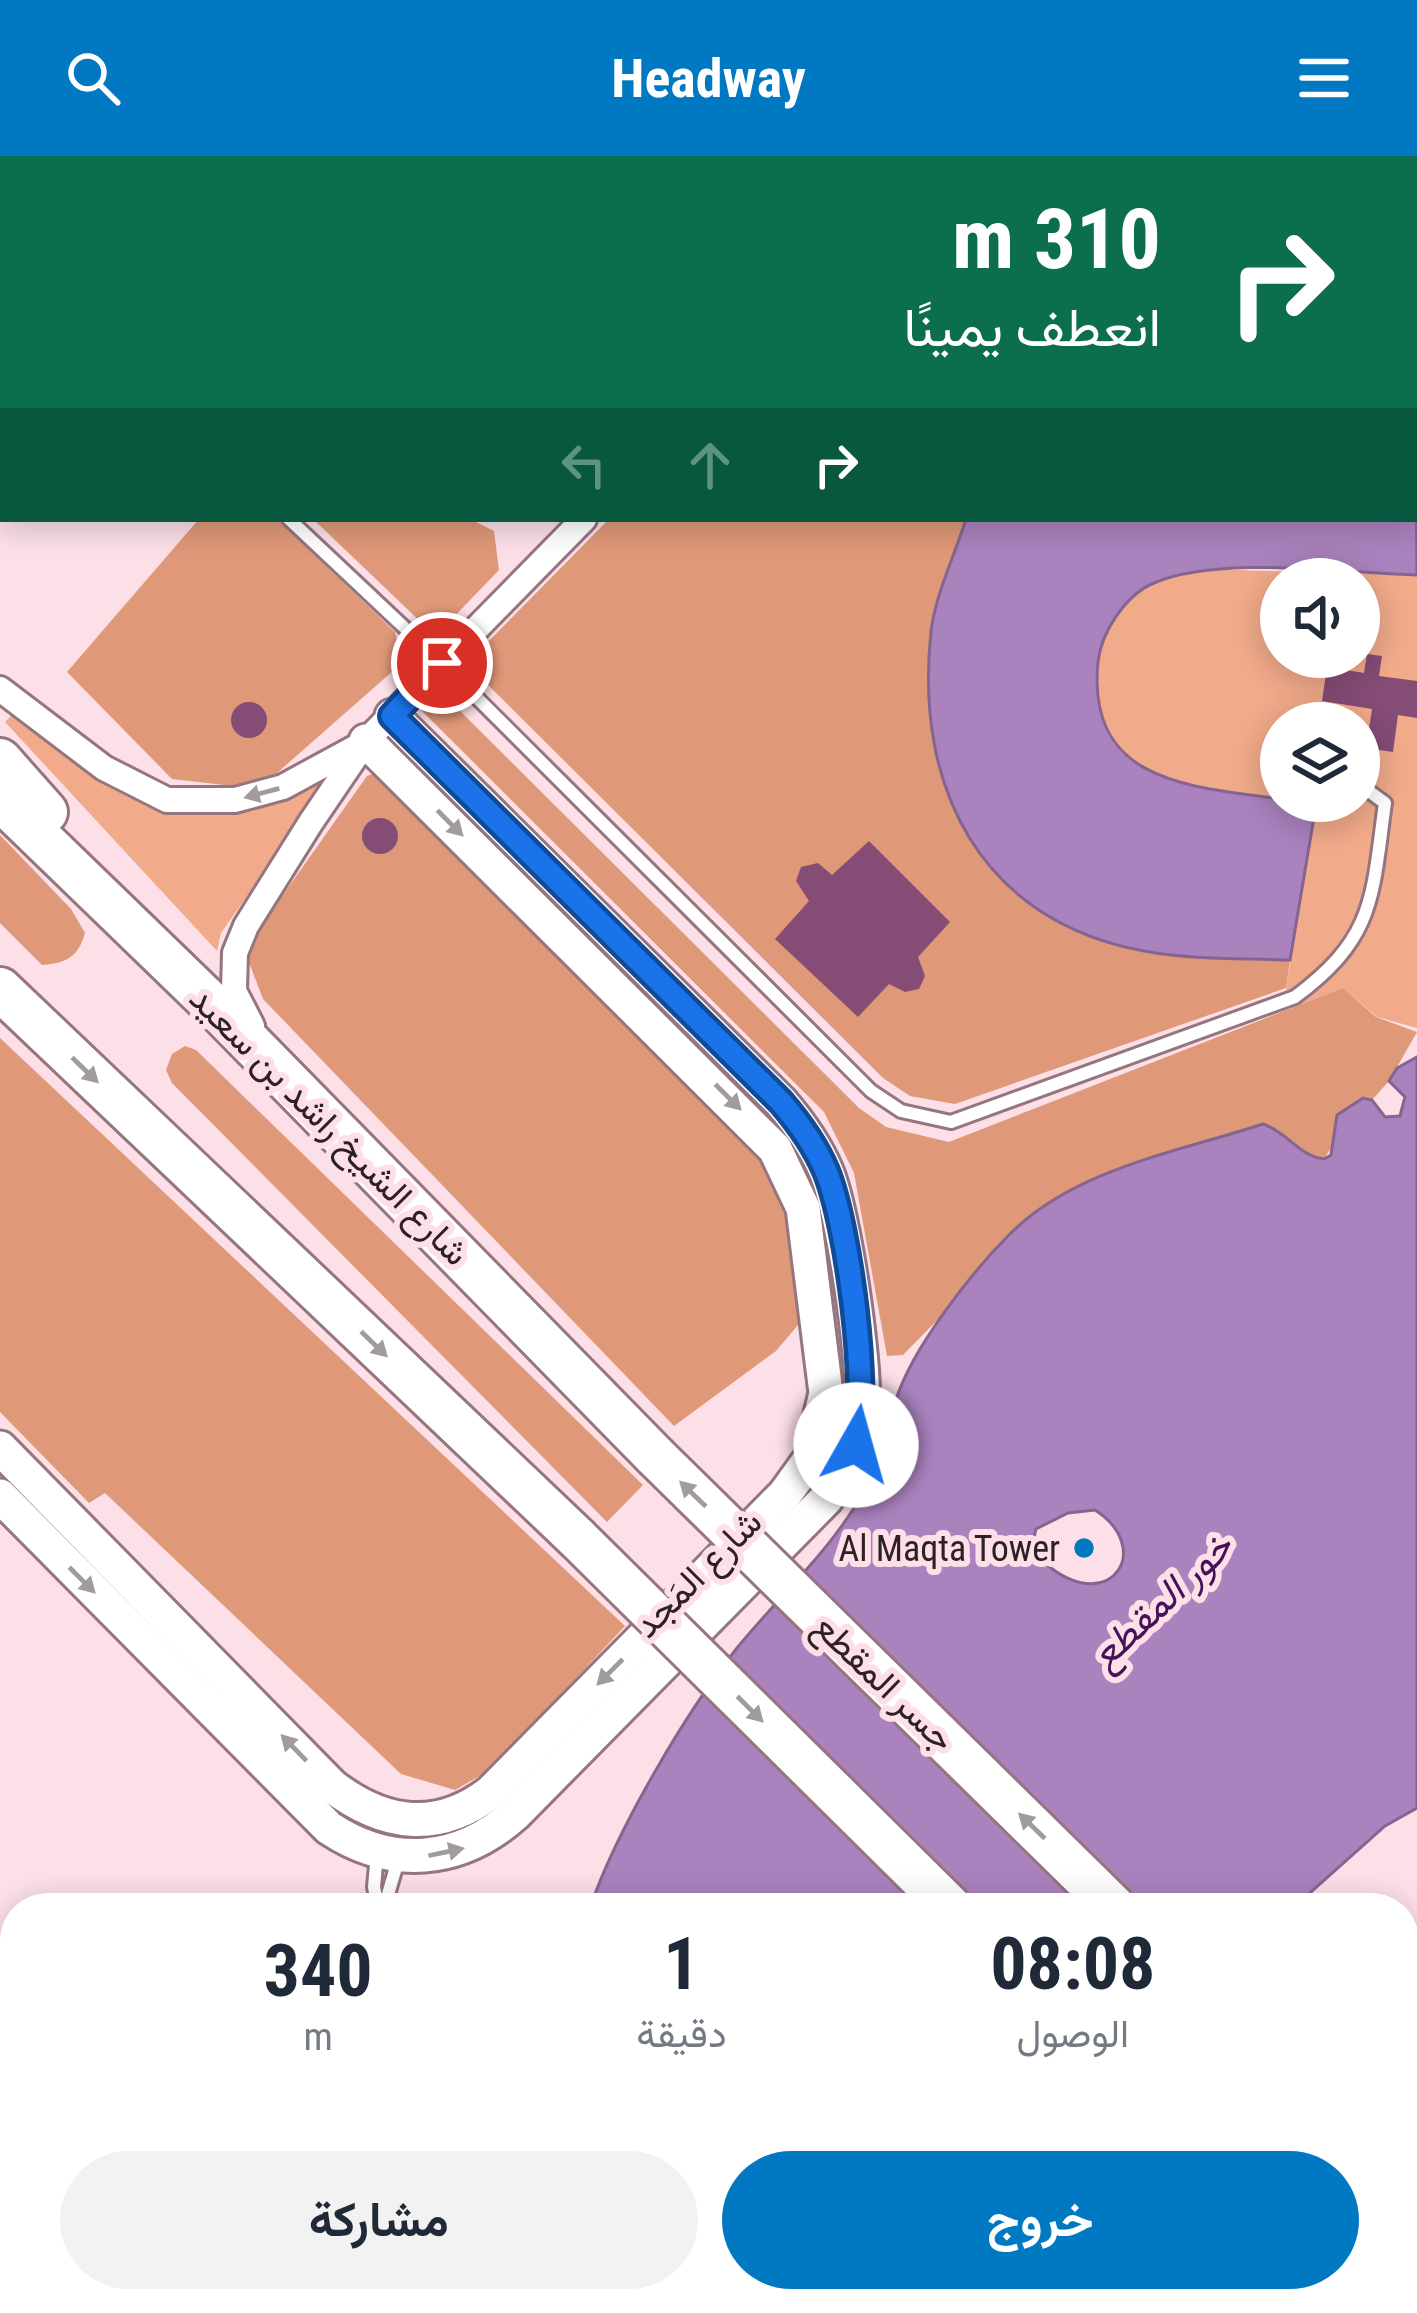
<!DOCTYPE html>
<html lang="ar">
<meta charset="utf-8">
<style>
:root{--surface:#fff;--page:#f2f2f3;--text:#1f2937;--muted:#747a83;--accent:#0079c2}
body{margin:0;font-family:"Roboto Condensed",Vazirmatn,sans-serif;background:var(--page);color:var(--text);direction:rtl;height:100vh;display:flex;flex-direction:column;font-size:45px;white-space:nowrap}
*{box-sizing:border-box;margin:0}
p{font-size:39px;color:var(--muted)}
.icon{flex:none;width:66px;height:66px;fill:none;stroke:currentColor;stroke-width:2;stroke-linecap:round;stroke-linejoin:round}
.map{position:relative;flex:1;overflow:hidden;direction:ltr}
.details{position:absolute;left:0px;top:1737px;width:1419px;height:420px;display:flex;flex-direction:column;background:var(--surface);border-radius:48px 48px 0 0;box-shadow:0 6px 30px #0003;direction:rtl}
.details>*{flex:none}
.top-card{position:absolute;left:0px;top:0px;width:1419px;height:366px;box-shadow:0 6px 30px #0003;direction:rtl;background:#0b6e4f;color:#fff;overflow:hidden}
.controls{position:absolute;left:1260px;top:402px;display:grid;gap:24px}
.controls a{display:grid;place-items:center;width:120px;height:120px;border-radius:50%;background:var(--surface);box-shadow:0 6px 30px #0003;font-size:60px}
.pin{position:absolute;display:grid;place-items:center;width:102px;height:102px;color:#fff;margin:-51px;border:6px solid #fff;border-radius:50%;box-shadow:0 3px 12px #0007}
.me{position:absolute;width:132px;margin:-66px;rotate:7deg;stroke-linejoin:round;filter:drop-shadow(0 0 9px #0008)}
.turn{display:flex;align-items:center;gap:42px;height:252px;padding:0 60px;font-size:54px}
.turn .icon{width:156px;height:156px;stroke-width:2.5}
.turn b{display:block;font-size:84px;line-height:102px}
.lanes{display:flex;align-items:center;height:114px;padding:0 60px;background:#0003;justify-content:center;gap:60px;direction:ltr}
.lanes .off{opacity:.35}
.eta{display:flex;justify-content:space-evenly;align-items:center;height:204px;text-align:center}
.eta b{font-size:72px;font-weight:700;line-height:84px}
.action{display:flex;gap:24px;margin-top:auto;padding:24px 60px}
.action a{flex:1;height:138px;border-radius:72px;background:var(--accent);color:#fff;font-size:48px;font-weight:700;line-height:138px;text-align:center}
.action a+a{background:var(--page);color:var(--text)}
header{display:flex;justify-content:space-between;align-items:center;height:156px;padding:0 60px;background:var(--accent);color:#fff;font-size:54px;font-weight:700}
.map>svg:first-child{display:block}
</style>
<header><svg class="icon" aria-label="menu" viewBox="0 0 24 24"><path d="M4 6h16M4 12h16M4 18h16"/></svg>Headway<svg class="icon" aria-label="search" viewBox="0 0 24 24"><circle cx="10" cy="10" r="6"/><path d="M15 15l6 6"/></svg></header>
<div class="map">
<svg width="1417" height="2157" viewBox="0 0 1417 2157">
<rect width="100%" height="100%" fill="#fcdfe7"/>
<g fill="#f1aa8a" fill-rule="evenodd">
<path d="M 1202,413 L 1417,419 L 1417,872 L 1377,861 L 1343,832 L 1292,852 L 1286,832 L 1315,650 L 1296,645 L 1359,645 L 1359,567 L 1281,567 L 1281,643 C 1233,639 1169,638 1131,604 C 1078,559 1088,464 1149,429 C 1164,421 1185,418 1202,413 ZM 1281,423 L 1359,423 L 1359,501 L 1281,501 Z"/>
<polygon points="12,559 164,655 324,622 325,630 221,777 217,795 5,566"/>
<polygon points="1404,1857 1417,1859 1417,2002 1404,1989"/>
</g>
<g fill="#df9878">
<polygon points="199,363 277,363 395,476 402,507 277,617 233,630 172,623 67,516"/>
<polygon points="313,363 470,363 494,375 499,414 447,468 426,471"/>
<polygon points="609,363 966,363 931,472 1214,802 1290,804 1286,832 955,948 910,940 883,922 481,522 479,495"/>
<polygon points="443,538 859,952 886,971 949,986 1343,832 1376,861 1417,876 1389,925 1372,944 1363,942 1324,1003 1310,1002 1277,973 1048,1047 1008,1079 952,1149 903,1199 887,1200 854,1017 824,956 421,554 428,541"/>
<polygon points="380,615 753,989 788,1051 803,1163 776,1195 674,1270 263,843 248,804 256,777 367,620"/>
<path d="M 0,679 L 71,753 L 85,777 C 78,801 67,807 42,809 L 0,767 Z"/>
<polygon points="0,882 625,1470 490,1614 455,1634 401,1618 105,1337 89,1347 0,1256"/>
<polygon points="185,890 196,894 643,1329 607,1366 172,927 166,914 172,898"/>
</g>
<g fill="#aa82be" stroke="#856590" stroke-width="3" fill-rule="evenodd">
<path d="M 1416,318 L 1417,419 C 1343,417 1220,399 1154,427 C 1125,439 1101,477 1098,506 C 1084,646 1227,629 1316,649 L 1290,804 C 1241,802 1192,804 1144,795 C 981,765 914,632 931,476 C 935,439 955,399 966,363 L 1416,363 Z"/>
<path d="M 1417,901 L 1417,1652 L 1385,1670 L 1293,1752 L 590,1752 C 616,1675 686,1556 737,1492 C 781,1438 834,1392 867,1330 C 882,1302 887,1273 896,1244 C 911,1194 971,1117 1008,1080 C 1073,1013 1178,996 1263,968 C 1287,976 1299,1000 1324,1003 L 1331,999 L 1337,959 L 1363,942 L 1372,944 L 1385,961 L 1400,960 L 1405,941 L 1389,925 L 1397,912 ZM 1095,1354 C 1154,1392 1112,1458 1051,1412 C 1034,1400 1030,1393 1036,1373 L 1068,1357 Z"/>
<polygon points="283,2142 998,2142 985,2157 269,2157"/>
</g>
<g fill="#854c76">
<polygon points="1367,498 1382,500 1379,520 1417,525 1417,562 1398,559 1393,596 1366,592 1372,553 1322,545 1327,511 1364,517"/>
<circle cx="249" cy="564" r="18"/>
<circle cx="380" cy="680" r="18"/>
<polygon points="869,685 950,766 918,801 925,820 919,833 905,836 889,828 858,861 775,783 809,745 796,725 801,711 818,707 832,719"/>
<polygon points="1,1934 15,1935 12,2019 0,2018"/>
</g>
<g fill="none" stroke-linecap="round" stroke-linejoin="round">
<g stroke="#95757e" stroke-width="18">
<g id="lane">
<polyline points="161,0 161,3"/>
<polyline points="751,0 753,3"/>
<path d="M 289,363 L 442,507 L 871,935 L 901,955 L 951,966 L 1295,841 C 1376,781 1372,740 1385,647 L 1359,628"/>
<polyline points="377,1698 374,1731 378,1752"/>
<polyline points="384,1752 399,1701"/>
<polyline points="0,1924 15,1924"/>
<polyline points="1141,2142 1144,2157"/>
</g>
</g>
<g stroke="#95757e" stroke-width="30">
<g id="street">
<polyline points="939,3 942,0"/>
<polyline points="0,533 104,612 167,644 235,644 283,631 364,587"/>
<polyline points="252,870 234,835 235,797 246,770 311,666 366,585 584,363"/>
<polyline points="1404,1817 1417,1819"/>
<polyline points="1404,1840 1417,1842"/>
<polyline points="1218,2142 1239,2157"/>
<polyline points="1250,2142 1269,2157"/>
</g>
</g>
<g stroke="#95757e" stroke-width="39">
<g id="secondary">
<path d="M 0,1292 L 332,1630 C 384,1670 438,1677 491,1636 L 785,1338 L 811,1302 L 826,1237 L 803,1052 L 775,993 L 366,585"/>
<path d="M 0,1340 L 329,1672 C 391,1713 459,1708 515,1658 L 826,1343 C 843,1321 857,1297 861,1269 C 869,1225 844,1057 826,1015 C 815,989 799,967 781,946 L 392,560"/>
</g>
</g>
<g stroke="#95757e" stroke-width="48">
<g id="highway">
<polyline points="1290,0 1292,3"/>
<polyline points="1413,0 1415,3"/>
<polyline points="1416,227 1417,229"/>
<polyline points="0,604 46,656"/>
<polyline points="0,643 220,856 655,1300"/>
<polyline points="0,833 577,1382"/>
<polyline points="1404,2036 1417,2048"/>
<polyline points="1346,2142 1362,2157"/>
</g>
</g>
<use href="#lane" stroke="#fff" stroke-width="12"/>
<use href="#street" stroke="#fff" stroke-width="24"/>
<use href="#secondary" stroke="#fff" stroke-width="33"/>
<use href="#highway" stroke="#fff" stroke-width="42"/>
<g stroke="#95757e" stroke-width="48" stroke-linecap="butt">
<g id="highway-bridge">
<polyline points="655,1300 1115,1752"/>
<polyline points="577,1382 951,1752"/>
</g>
</g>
<use href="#highway-bridge" stroke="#fff" stroke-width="42"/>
</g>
<defs><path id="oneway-solid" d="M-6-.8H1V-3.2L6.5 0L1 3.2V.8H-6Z" transform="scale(3)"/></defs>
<g fill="#a19b9d">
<use href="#oneway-solid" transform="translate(262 637) rotate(165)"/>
<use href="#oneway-solid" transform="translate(450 667) rotate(45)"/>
<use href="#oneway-solid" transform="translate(85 914) rotate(44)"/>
<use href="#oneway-solid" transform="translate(728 941) rotate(45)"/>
<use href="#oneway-solid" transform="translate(374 1188) rotate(44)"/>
<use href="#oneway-solid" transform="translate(693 1338) rotate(-136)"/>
<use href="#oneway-solid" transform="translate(82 1424) rotate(45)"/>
<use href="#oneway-solid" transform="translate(610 1516) rotate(135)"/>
<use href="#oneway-solid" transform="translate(750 1553) rotate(45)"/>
<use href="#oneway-solid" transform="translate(294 1592) rotate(-134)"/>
<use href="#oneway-solid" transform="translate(1032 1670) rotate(-136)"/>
<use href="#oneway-solid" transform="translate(446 1696) rotate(-12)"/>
</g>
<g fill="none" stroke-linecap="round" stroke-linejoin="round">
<g stroke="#114b97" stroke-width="30">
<path id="route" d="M 442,507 L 392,560 L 781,946 C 799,967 815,989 826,1015 C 848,1068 870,1235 856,1289"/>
</g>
<use href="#route" stroke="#1a73e8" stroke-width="21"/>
</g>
<circle fill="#0079c2" stroke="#fcdfe7" stroke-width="4.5" cx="1084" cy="1392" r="12"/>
<g text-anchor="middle" stroke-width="12" stroke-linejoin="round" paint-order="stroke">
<g font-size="36" fill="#2e2125" stroke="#fcdfe7">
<text transform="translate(330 969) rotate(45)" y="13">شارع الشيخ راشد بن سعيد</text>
<text transform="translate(697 1417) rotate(-45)" y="13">شارع المَجد</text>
<text transform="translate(885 1526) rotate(44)" y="13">جسر المقطع</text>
</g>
<g font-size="36" fill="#2e2125" stroke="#fcdfe7" text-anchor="end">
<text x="1060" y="1405">Al Maqta Tower</text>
</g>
<g font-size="39" font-style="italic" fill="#46115a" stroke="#fcdfe7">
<text transform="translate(1161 1444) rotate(-43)" y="14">خور المقطع</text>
</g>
</g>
</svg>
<div class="controls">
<a><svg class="icon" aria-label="sound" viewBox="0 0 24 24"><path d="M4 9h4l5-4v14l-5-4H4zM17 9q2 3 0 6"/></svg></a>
<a><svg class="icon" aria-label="layers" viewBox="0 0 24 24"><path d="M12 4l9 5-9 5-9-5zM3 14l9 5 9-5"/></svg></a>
</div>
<div class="pin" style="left:442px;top:507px;background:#d93025"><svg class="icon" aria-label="arrive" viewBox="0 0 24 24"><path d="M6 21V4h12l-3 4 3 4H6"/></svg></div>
<svg class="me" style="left:856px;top:1289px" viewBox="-20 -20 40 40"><circle r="19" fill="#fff"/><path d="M0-13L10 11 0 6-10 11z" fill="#1a73e8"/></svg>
<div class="top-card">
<div class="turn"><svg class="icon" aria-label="right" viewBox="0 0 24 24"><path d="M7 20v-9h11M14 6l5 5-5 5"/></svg><div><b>310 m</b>انعطف يمينًا</div></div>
<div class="lanes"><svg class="icon off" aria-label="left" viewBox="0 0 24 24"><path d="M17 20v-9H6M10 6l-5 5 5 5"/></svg><svg class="icon off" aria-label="ahead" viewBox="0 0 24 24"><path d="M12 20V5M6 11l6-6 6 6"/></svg><svg class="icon" aria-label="right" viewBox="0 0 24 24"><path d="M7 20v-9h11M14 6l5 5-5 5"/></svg></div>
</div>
<section class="details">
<div class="eta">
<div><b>08:08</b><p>الوصول</p></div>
<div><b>1</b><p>دقيقة</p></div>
<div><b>340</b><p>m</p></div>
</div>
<div class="action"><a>خروج</a><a>مشاركة</a></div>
</section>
</div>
